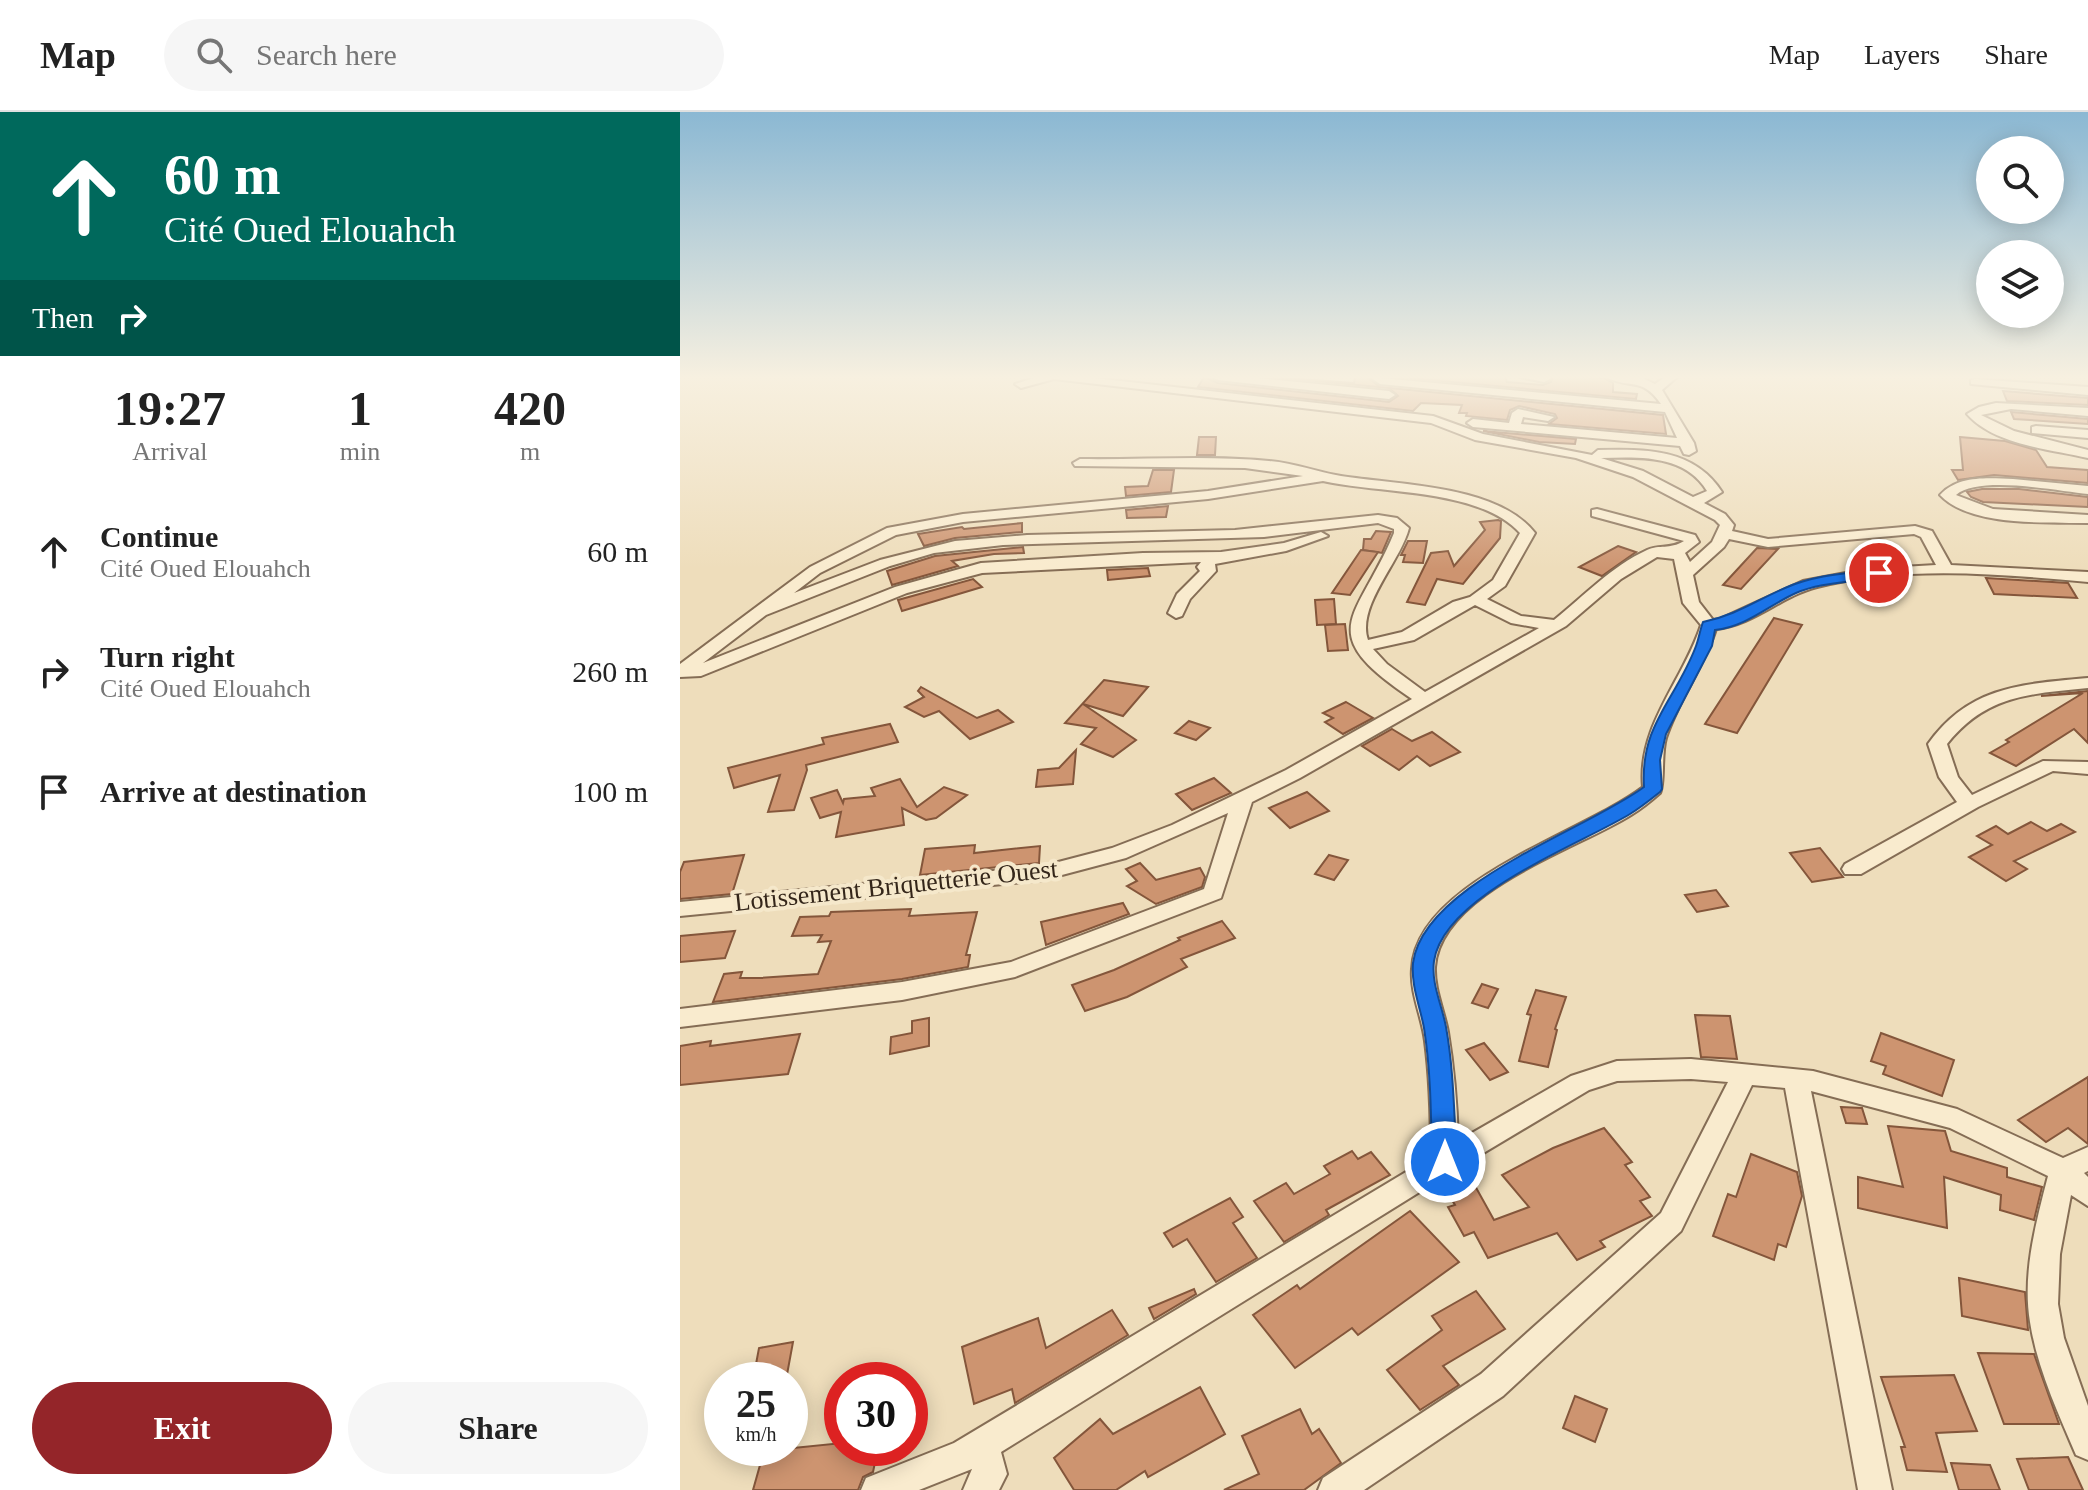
<!DOCTYPE html>
<meta charset="utf-8">
<style>
:root{--surface:#fff;--page:#f6f6f6;--text:#222;--muted:#767676;--line:#e0e0e0;--accent:#942529}
body{margin:0;font-family:"Times New Roman",serif;background:var(--page);color:var(--text);height:100vh;display:flex;flex-direction:column;font-size:30px;white-space:nowrap}
*{box-sizing:border-box;margin:0}
p{font-size:26px;color:var(--muted)}
.icon{flex:none;width:44px;height:44px;fill:none;stroke:currentColor;stroke-width:2;stroke-linecap:round;stroke-linejoin:round}
.map{position:relative;flex:1;overflow:hidden}
.side{display:flex;flex-direction:column;background:var(--surface);width:680px}
.side>*{flex:none}
.top-card{background:#00695c;color:#fff;overflow:hidden}
.fabs{position:absolute;left:1296px;top:24px;display:grid;gap:16px}
.fabs a{display:grid;place-items:center;width:88px;height:88px;border-radius:50%;background:var(--surface);box-shadow:0 4px 20px #0003;font-size:40px}
.speed{position:absolute;left:24px;top:1250px;display:flex;gap:16px;font-size:40px;font-weight:700;text-align:center}
.speed>*{display:grid;place-content:center;width:104px;height:104px;border-radius:50%;background:var(--surface);box-shadow:0 4px 20px #0003;line-height:1}
.speed small{font-size:20px;font-weight:400}
.speed .limit{border:12px solid #d22;background:#fff;color:#111}
.pin{position:absolute;display:grid;place-items:center;width:68px;height:68px;color:#fff;margin:-34px;border:4px solid #fff;border-radius:50%;box-shadow:0 2px 8px #0007}
.me{position:absolute;width:88px;margin:-44px;rotate:0deg;stroke-linejoin:round;filter:drop-shadow(0 0 6px #0008)}
.turn{display:flex;align-items:center;gap:28px;height:168px;padding:0 32px;font-size:36px}
.turn .icon{width:104px;height:104px;stroke-width:2.5}
.turn b{display:block;font-size:56px;line-height:68px}
.then{display:flex;align-items:center;height:76px;padding:0 32px;background:#0003;gap:16px;font-size:30px}
.eta{display:flex;justify-content:space-evenly;align-items:center;height:136px;text-align:center}
.eta b{font-size:48px;font-weight:700;line-height:56px}
.primary-button{display:flex;gap:16px;margin-top:auto;padding:16px 32px}
.primary-button a{flex:1;height:92px;border-radius:48px;background:var(--accent);color:#fff;font-size:32px;font-weight:700;line-height:92px;text-align:center}
.primary-button a+a{background:var(--page);color:var(--text)}
ul{padding:0;list-style:none}
li{display:flex;align-items:center;gap:24px;height:120px;padding:0 32px}
li div{flex:1}
li b{display:block;font-size:30px}
li em{font-style:normal}
header{display:flex;align-items:center;gap:48px;box-sizing:border-box;height:112px;padding:0 40px;background:var(--surface);border-bottom:2px solid var(--line)}
header strong{font-size:38px}
nav{display:flex;gap:44px;margin-inline-start:auto;font-size:28px}
.search{width:560px;height:72px;background:var(--page);display:flex;align-items:center;gap:20px;box-sizing:border-box;padding:0 28px;border-radius:44px;color:var(--muted);font-size:30px}
main{display:flex;flex:1;min-height:0}
.map>svg:first-child{display:block}
</style>
<header>
<strong>Map</strong>
<div class="search"><svg class="icon" aria-label="search" viewBox="0 0 24 24"><circle cx="10" cy="10" r="6"/><path d="M15 15l6 6"/></svg>Search here</div>
<nav><a>Map</a><a>Layers</a><a>Share</a></nav>
</header>
<main>
<section class="side">
<div class="top-card">
<div class="turn"><svg class="icon" aria-label="ahead" viewBox="0 0 24 24"><path d="M12 20V5M6 11l6-6 6 6"/></svg><div><b>60 m</b>Cité Oued Elouahch</div></div>
<div class="then">Then<svg class="icon" aria-label="right" viewBox="0 0 24 24"><path d="M7 20v-9h11M14 6l5 5-5 5"/></svg></div>
</div>
<div class="eta">
<div><b>19:27</b><p>Arrival</p></div>
<div><b>1</b><p>min</p></div>
<div><b>420</b><p>m</p></div>
</div>
<ul>
<li><svg class="icon" aria-label="ahead" viewBox="0 0 24 24"><path d="M12 20V5M6 11l6-6 6 6"/></svg><div><b>Continue</b><p>Cité Oued Elouahch</p></div><em>60 m</em></li>
<li><svg class="icon" aria-label="right" viewBox="0 0 24 24"><path d="M7 20v-9h11M14 6l5 5-5 5"/></svg><div><b>Turn right</b><p>Cité Oued Elouahch</p></div><em>260 m</em></li>
<li><svg class="icon" aria-label="arrive" viewBox="0 0 24 24"><path d="M6 21V4h12l-3 4 3 4H6"/></svg><div><b>Arrive at destination</b></div><em>100 m</em></li>
</ul>
<div class="primary-button"><a>Exit</a><a>Share</a></div>
</section>
<div class="map">
<svg width="1408" height="1378" viewBox="0 0 1408 1378">
<rect width="100%" height="100%" fill="#edb"/>
<g fill="#cd9470" stroke="#84563b" stroke-width="2">
<polygon points="524,265 538,271 709,290 718,284 709,276 593,265 674,271 675,265 687,265 700,275 983,303 986,322 869,312 877,306 875,302 839,294 830,298 827,308 786,304 787,301 779,301 782,293 741,291 733,299 518,275"/>
<polygon points="718,265 825,265 827,270 863,273 871,270 872,265 905,265 924,266 933,271 933,280 957,282 956,287"/>
<polygon points="1323,279 1408,286 1408,293 1327,289"/>
<polygon points="1331,300 1408,307 1408,312 1334,307"/>
<polygon points="803,319 896,327 895,332 859,330"/>
<polygon points="519,325 536,325 535,343 517,343"/>
<polygon points="1280,325 1325,329 1356,338 1367,355 1408,358 1408,371 1314,363 1278,368 1272,358 1283,358"/>
<polygon points="473,358 494,358 491,380 446,384 445,375 468,374"/>
<polygon points="1302,377 1339,377 1408,385 1408,395 1303,390 1291,385 1287,380"/>
<polygon points="488,394 486,405 447,406 446,398"/>
<polygon points="818,408 821,409 820,426 783,472 757,467 745,493 727,490 751,441 768,439 774,454 805,418 800,410"/>
<polygon points="342,411 342,420 275,426 244,434 238,422 282,415 284,417"/>
<polygon points="696,419 711,420 702,441 683,438 684,427 691,427"/>
<polygon points="728,429 747,429 743,451 723,450 725,443 721,443"/>
<polygon points="938,434 956,440 922,464 899,455"/>
<polygon points="343,435 344,441 314,442 272,449 278,454 212,473 207,459 255,444"/>
<polygon points="1077,436 1098,437 1061,477 1043,473"/>
<polygon points="681,438 698,440 670,483 652,481"/>
<polygon points="468,456 470,464 428,468 427,458"/>
<polygon points="1306,466 1388,471 1397,486 1314,482"/>
<polygon points="293,467 302,475 222,499 218,488"/>
<polygon points="654,487 656,512 637,513 635,488"/>
<polygon points="1094,506 1122,513 1057,621 1025,612"/>
<polygon points="665,512 668,538 648,539 645,513"/>
<polygon points="424,568 468,575 443,604 403,592 456,628 433,645 401,632 416,616 385,611"/>
<polygon points="241,575 297,606 318,598 333,610 290,627 259,599 244,605 225,595 244,585 238,579"/>
<polygon points="1408,579 1408,631 1394,617 1336,654 1310,641 1329,630 1326,628 1403,581 1361,584"/>
<polygon points="666,590 693,606 663,622 645,610 653,606 643,601"/>
<polygon points="509,609 530,616 516,628 495,621"/>
<polygon points="210,612 218,630 126,653 127,658 114,698 88,700 100,663 54,676 48,656 144,632 142,626"/>
<polygon points="712,617 732,629 752,620 780,640 750,654 737,644 719,658 682,634"/>
<polygon points="396,638 393,672 356,675 358,658 379,656"/>
<polygon points="534,666 551,681 512,698 496,682"/>
<polygon points="220,667 237,695 264,675 287,683 256,706 246,708 222,696 224,713 156,725 161,700 140,706 131,686 157,678 163,691 164,687 195,684 191,676"/>
<polygon points="627,680 649,699 610,716 589,696"/>
<polygon points="1351,710 1367,719 1381,712 1395,720 1334,749 1347,757 1326,769 1289,745 1312,733 1297,724 1316,714 1328,722"/>
<polygon points="295,733 294,741 360,734 359,751 240,763 245,737"/>
<polygon points="1140,736 1163,765 1132,770 1110,741"/>
<polygon points="64,743 52,782 0,787 0,760 4,750"/>
<polygon points="649,743 668,748 654,768 635,762"/>
<polygon points="460,751 476,768 520,756 525,765 522,775 476,792 447,774 457,769 446,757"/>
<polygon points="1036,778 1048,794 1017,800 1005,783"/>
<polygon points="443,791 449,802 366,833 361,810"/>
<polygon points="231,797 229,804 297,800 286,843 290,843 288,855 222,867 33,890 44,862 62,860 60,866 79,866 138,862 151,829 138,830 142,823 112,824 120,805 149,804 151,800"/>
<polygon points="542,809 555,826 501,847 507,855 447,885 405,899 392,873 434,858 500,828 498,826"/>
<polygon points="55,819 45,846 0,850 0,824"/>
<polygon points="802,872 818,877 808,896 792,891"/>
<polygon points="856,878 886,885 875,917 877,918 868,955 839,949 851,903 847,902"/>
<polygon points="1015,903 1050,904 1057,947 1021,945"/>
<polygon points="249,906 249,934 210,942 211,925 232,921 232,909"/>
<polygon points="1201,921 1274,948 1262,984 1203,962 1206,954 1191,949"/>
<polygon points="120,922 108,962 0,973 0,934 31,929 30,934"/>
<polygon points="804,931 828,960 810,968 786,938"/>
<polygon points="1408,965 1408,1032 1388,1016 1366,1030 1338,1008"/>
<polygon points="1161,995 1182,996 1187,1012 1166,1011"/>
<polygon points="1208,1014 1265,1019 1271,1039 1327,1056 1327,1065 1362,1075 1354,1108 1320,1098 1321,1083 1264,1065 1267,1116 1178,1096 1178,1065 1223,1075"/>
<polygon points="924,1016 952,1050 945,1053 970,1085 960,1089 972,1104 920,1129 925,1135 897,1148 877,1121 808,1146 794,1120 784,1124 768,1095 775,1093 768,1081 794,1072 814,1108 849,1095 822,1063 873,1036"/>
<polygon points="672,1039 678,1047 691,1040 710,1063 646,1098 649,1103 604,1130 574,1089 606,1071 614,1082 650,1062 644,1054"/>
<polygon points="1071,1042 1117,1060 1122,1084 1106,1135 1098,1132 1094,1148 1033,1124 1048,1082 1056,1085"/>
<polygon points="550,1086 563,1105 553,1111 577,1146 536,1170 507,1127 493,1135 484,1121"/>
<polygon points="730,1099 779,1150 678,1223 672,1216 615,1256 573,1203 617,1173 620,1177"/>
<polygon points="1279,1166 1345,1180 1348,1218 1282,1204"/>
<polygon points="514,1177 516,1182 474,1207 469,1196"/>
<polygon points="796,1179 825,1217 763,1254 779,1273 740,1298 707,1258 762,1218 752,1204"/>
<polygon points="432,1198 448,1223 335,1291 332,1277 294,1292 282,1235 358,1206 366,1236"/>
<polygon points="113,1230 106,1268 73,1268 79,1236"/>
<polygon points="1298,1241 1354,1242 1379,1312 1324,1312"/>
<polygon points="1274,1263 1297,1319 1256,1321 1267,1360 1227,1358 1221,1335 1225,1335 1201,1265"/>
<polygon points="520,1275 545,1322 468,1365 465,1359 436,1378 394,1378 374,1346 420,1307 433,1322"/>
<polygon points="895,1284 927,1297 915,1330 883,1316"/>
<polygon points="620,1297 632,1322 639,1317 661,1351 624,1378 544,1378 579,1362 562,1324"/>
<polygon points="162,1331 162,1336 198,1336 193,1360 183,1365 178,1378 73,1378 84,1339"/>
<polygon points="1388,1345 1403,1378 1349,1378 1337,1347"/>
<polygon points="1271,1351 1310,1353 1320,1378 1279,1378"/>
</g>
<g fill="none" stroke-linecap="round" stroke-linejoin="round">
<g stroke="#856d55" stroke-width="4">
<g id="minor">
<path d="M 357,265 L 405,265 L 753,304 L 803,322 L 912,343 L 918,338 C 965,337 1014,336 1042,380 L 1024,391 L 1045,402 L 1054,413 L 1052,419 L 1088,427 L 1235,414 L 1252,419 L 1271,453 L 1408,460 L 1408,470 C 1319,462 1225,453 1137,475 C 1101,484 1074,513 1036,517 C 1024,556 998,588 986,626 C 981,643 985,671 980,681 C 971,689 961,697 951,703 C 897,737 760,780 755,855 C 754,877 764,898 768,920 C 774,956 777,993 778,1029 L 891,964 L 937,949 L 1011,947 L 1133,959 L 1277,997 L 1383,1046 L 1408,1035 L 1408,1059 L 1404,1061 L 1408,1065 L 1408,1094 L 1391,1083 L 1380,1142 L 1378,1192 L 1384,1226 L 1408,1294 L 1408,1348 L 1396,1343 C 1378,1301 1357,1256 1350,1210 C 1342,1162 1356,1110 1368,1064 L 1270,1016 L 1131,979 L 1212,1378 L 1178,1378 L 1105,976 L 1072,973 L 1001,1119 L 823,1284 L 684,1378 L 638,1378 L 643,1366 L 801,1262 L 981,1101 L 1048,970 L 1011,967 L 937,969 L 909,978 L 775,1058 L 321,1340 L 327,1362 L 319,1378 L 283,1378 L 292,1357 L 239,1378 L 181,1378 L 186,1366 L 274,1331 L 751,1045 C 751,1006 750,967 745,929 C 742,905 730,881 732,857 C 735,770 903,721 963,675 C 957,614 1003,569 1021,513 L 1003,491 L 994,447 L 977,445 L 941,467 L 886,514 L 620,666 L 572,690 L 541,786 L 335,865 L 222,888 L 0,915 L 0,897 L 222,870 L 331,850 L 524,777 L 548,701 L 446,746 L 363,768 L 0,804 L 0,790 L 363,754 L 432,736 L 492,713 L 606,658 L 732,587 C 630,519 678,508 714,421 L 714,417 L 698,411 L 584,425 L 323,433 L 254,441 L 210,454 L 86,503 L 23,551 L 215,475 L 301,451 L 463,441 L 541,440 L 604,431 L 641,420 L 648,424 L 606,439 L 535,452 L 536,459 L 510,487 L 502,504 L 496,506 L 488,501 L 497,482 L 520,459 L 517,455 L 521,450 L 302,461 L 227,481 L 21,564 L 0,565 L 0,552 L 130,455 L 207,416 L 283,402 L 528,379 L 623,364 L 565,356 L 395,354 L 393,351 L 400,347 C 463,348 527,343 589,349 C 614,351 637,360 661,364 C 718,373 818,373 855,421 L 825,474 L 807,487 L 841,504 L 874,508 C 904,484 932,454 967,438 C 980,432 989,438 1004,429 L 912,404 L 912,398 L 917,397 L 1015,423 L 1019,430 L 1005,441 L 1010,450 L 1032,430 L 1040,413 L 1035,408 L 953,365 L 896,346 L 795,328 L 751,311 L 374,267 L 341,276 L 335,272 ZM 921,346 C 958,345 1005,342 1027,379 L 1013,385 L 963,359 ZM 643,369 C 700,382 799,376 840,421 L 813,468 L 790,485 L 773,490 L 722,520 L 688,528 C 676,494 721,449 729,416 L 717,406 L 698,403 L 555,418 L 347,423 L 275,429 L 200,448 L 114,481 L 140,461 L 216,423 L 283,410 L 528,387 ZM 1234,422 L 1241,425 L 1256,453 L 1187,457 L 1123,469 L 1040,507 L 1033,508 L 1019,490 L 1013,463 L 1044,435 L 1049,427 L 1088,435 ZM 795,493 L 831,511 L 859,516 L 745,580 L 707,552 L 693,537 L 734,528 Z"/>
<polygon points="532,265 567,265 709,279 715,283 709,287 538,268"/>
<path d="M 690,265 L 981,292 C 961,263 949,278 927,265 L 960,265 L 975,272 L 985,265 L 997,265 L 982,278 L 1014,331 L 1016,339 L 1009,343 L 1004,342 L 1000,334 L 793,315 L 787,311 L 793,307 L 829,311 L 832,301 L 838,297 L 874,305 L 868,309 L 843,305 L 841,312 L 997,326 L 985,300 L 700,272 Z"/>
<polygon points="840,265 868,265 870,267 864,270"/>
<polygon points="1295,267 1408,275 1408,283 1291,272 1291,268"/>
<path d="M 1316,291 L 1408,296 L 1408,304 L 1331,297 L 1301,303 L 1334,319 L 1408,338 L 1408,346 C 1370,337 1314,333 1287,302 L 1299,295 Z"/>
<polygon points="1356,314 1408,318 1408,326 1352,321 1352,315"/>
<path d="M 1333,367 L 1408,374 L 1408,382 C 1378,379 1299,363 1276,383 L 1313,397 L 1408,403 L 1408,411 C 1367,410 1290,415 1260,383 C 1278,363 1308,366 1333,367 Z"/>
<path d="M 1408,566 L 1408,576 C 1349,582 1306,583 1267,632 L 1278,665 L 1292,683 L 1363,649 L 1408,650 L 1408,662 L 1373,659 L 1298,695 L 1181,762 L 1165,762 L 1162,757 L 1165,752 L 1277,690 L 1259,665 L 1248,632 C 1289,574 1342,572 1408,566 Z"/>
</g>
</g>
<use href="#minor" fill="#f9ebce" fill-rule="evenodd"/>
</g>
<linearGradient id="sky" x2="0" y2="1"><stop stop-color="#8bb8d3"/><stop offset="0.58" stop-color="#f7f0e0"/><stop offset="1" stop-color="#f7f0e0" stop-opacity="0"/></linearGradient>
<rect width="1408" height="457" fill="url(#sky)"/>
<path fill="#1a73e8" stroke="#114b97" stroke-width="2" d="M 1199,457 L 1206,461 L 1204,464 C 1175,471 1144,469 1116,481 C 1089,493 1066,515 1035,518 L 1032,534 L 986,622 L 980,648 L 982,677 L 980,680 C 970,688 960,696 950,702 C 899,733 764,783 754,849 C 751,872 762,893 766,915 C 774,959 774,1005 777,1050 L 773,1057 L 765,1060 L 756,1057 L 752,1050 C 751,1005 751,960 744,916 C 740,894 731,874 733,851 C 743,772 906,718 964,675 C 960,612 996,588 1016,534 C 1019,526 1020,518 1023,510 C 1056,503 1075,489 1105,476 C 1134,463 1168,461 1199,457 Z"/>
<g text-anchor="middle" stroke-width="8" stroke-linejoin="round" paint-order="stroke">
<g font-size="26" fill="#34261a" stroke="#f5e8cb">
<text transform="translate(216 773) rotate(-6)" y="9">Lotissement Briquetterie Ouest</text>
</g>
</g>
</svg>
<div class="fabs">
<a><svg class="icon" aria-label="search" viewBox="0 0 24 24"><circle cx="10" cy="10" r="6"/><path d="M15 15l6 6"/></svg></a>
<a><svg class="icon" aria-label="layers" viewBox="0 0 24 24"><path d="M12 4l9 5-9 5-9-5zM3 14l9 5 9-5"/></svg></a>
</div>
<div class="speed"><div>25<small>km/h</small></div><div class="limit">30</div></div>
<div class="pin" style="left:1199px;top:461px;background:#d93025"><svg class="icon" aria-label="arrive" viewBox="0 0 24 24"><path d="M6 21V4h12l-3 4 3 4H6"/></svg></div>
<svg class="me" style="left:765px;top:1050px" viewBox="-20 -20 40 40"><circle r="17" fill="#1a73e8" stroke="#fff" stroke-width="3"/><path d="M0-11L8 9 0 5-8 9z" fill="#fff"/></svg>
</div>
</main>
